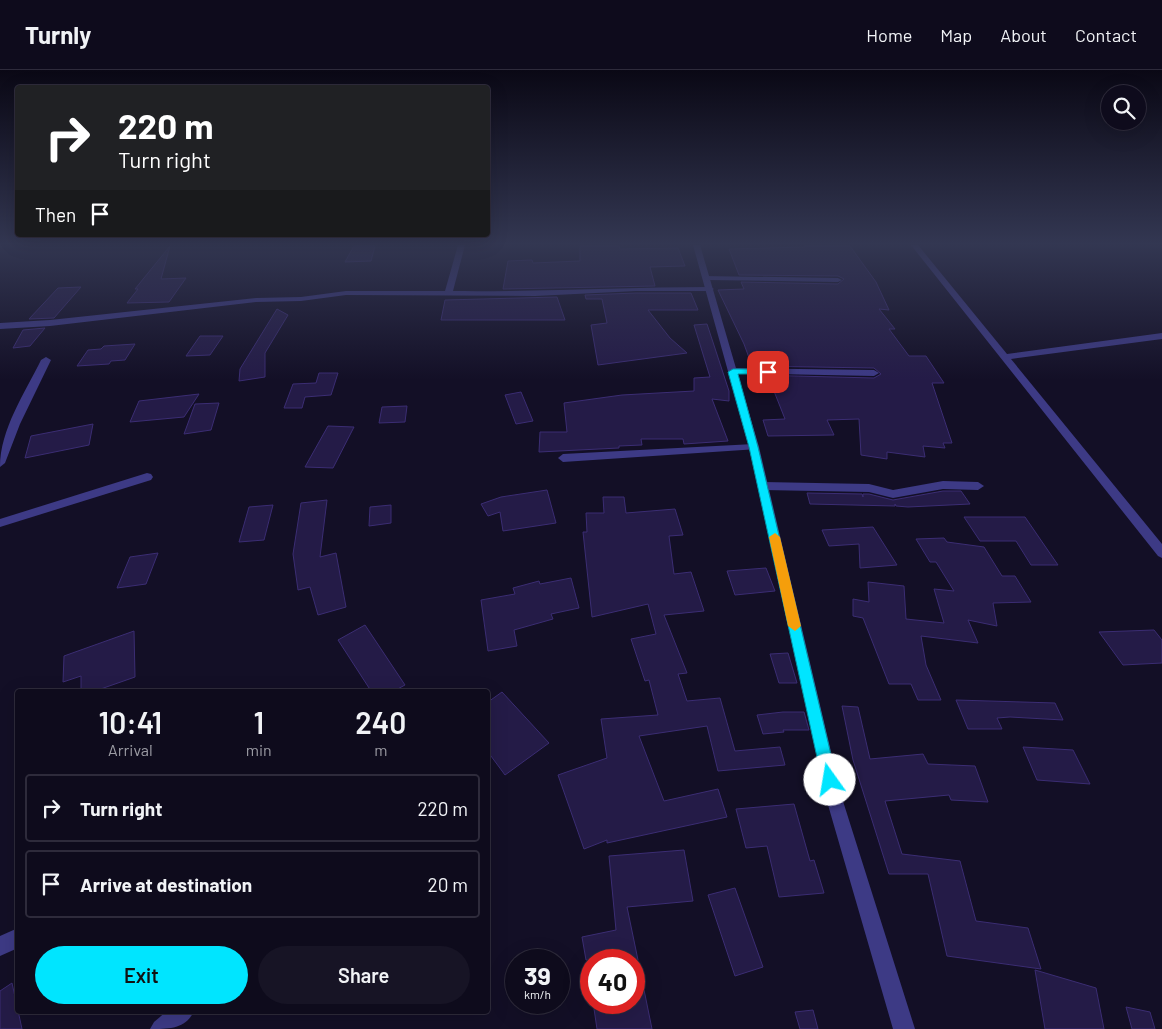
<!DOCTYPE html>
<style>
:root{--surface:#0e0b1c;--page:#171425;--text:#f1f3f6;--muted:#9b9ba3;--line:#2e2b3b;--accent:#00e5ff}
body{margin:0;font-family:Barlow,sans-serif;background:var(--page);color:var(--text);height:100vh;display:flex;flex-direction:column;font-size:19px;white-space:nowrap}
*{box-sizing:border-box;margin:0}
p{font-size:16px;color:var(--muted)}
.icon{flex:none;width:28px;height:28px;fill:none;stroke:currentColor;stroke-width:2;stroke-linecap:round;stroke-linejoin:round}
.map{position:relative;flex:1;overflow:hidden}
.sheet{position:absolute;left:15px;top:619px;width:475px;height:325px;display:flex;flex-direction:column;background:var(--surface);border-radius:5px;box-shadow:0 5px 20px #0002,0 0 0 1px var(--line)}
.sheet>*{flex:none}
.banner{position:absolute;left:15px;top:15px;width:475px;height:152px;border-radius:5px;box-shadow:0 5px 20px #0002,0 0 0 1px var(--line);background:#202124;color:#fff;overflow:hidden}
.tools{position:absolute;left:1101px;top:15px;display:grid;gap:10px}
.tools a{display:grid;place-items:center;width:45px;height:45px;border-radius:50%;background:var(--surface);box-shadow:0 5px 20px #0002,0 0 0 1px var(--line);font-size:25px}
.speed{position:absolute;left:505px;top:879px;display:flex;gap:10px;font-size:25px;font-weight:700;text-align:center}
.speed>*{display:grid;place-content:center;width:65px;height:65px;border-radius:50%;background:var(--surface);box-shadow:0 5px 20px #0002,0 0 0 1px var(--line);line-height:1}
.speed small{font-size:12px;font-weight:400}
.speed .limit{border:8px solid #d22;background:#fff;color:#111}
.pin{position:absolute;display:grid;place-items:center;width:42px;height:42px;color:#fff;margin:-21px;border-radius:10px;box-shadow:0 2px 8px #0006}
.me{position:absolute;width:55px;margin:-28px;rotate:347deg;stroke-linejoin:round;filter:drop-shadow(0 0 4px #0008)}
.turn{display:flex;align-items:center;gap:18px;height:105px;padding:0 20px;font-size:22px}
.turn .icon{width:65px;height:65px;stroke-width:2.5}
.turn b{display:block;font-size:35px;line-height:42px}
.then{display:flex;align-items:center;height:48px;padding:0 20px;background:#0003;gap:10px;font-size:19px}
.eta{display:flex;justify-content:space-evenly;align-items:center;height:85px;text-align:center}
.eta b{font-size:30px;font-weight:600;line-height:35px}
.primary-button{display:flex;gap:10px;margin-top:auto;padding:10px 20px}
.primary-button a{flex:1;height:58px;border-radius:30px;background:var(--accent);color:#111;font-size:20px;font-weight:600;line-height:58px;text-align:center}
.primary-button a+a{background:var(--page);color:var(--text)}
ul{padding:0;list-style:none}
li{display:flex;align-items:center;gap:15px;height:68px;margin:0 10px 8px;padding:0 10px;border:2px solid var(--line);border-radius:5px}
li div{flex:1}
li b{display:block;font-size:19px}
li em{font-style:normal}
header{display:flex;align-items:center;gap:30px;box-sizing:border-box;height:70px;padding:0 25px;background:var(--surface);border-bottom:1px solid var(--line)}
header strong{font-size:24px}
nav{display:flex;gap:28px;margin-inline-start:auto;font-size:18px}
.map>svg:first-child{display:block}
</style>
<header>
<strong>Turnly</strong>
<nav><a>Home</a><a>Map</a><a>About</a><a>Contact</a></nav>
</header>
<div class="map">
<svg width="1162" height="959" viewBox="0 0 1162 959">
<rect width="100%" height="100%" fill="#130f26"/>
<g fill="#241b47" stroke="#3b2d73">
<polygon points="170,176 161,209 186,208 169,232 127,233 138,219 135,219"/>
<polygon points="354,176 375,176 371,191 345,192"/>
<polygon points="580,176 619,176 620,179 678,178 685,196 650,197 655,216 503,219 508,191 532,190 533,193 580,191"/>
<polygon points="804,176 850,176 876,212 889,240 879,239 895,259 889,259 909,286 926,286 944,313 932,313 952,373 943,373 945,378 923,376 925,387 887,382 887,389 861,385 859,349 827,350 834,365 768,366 763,350 785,349 768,306 755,305 874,308 881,304 874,298 752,296 744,274 718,220 744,219 741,212 838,214 844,209 838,206 739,205 729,179 805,177"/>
<polygon points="81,217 54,248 29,249 58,218"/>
<polygon points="636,223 691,223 698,240 648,240 670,268 687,283 598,295 591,255 607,253 602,229 586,229 585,225"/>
<polygon points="557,227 565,250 441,250 445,230"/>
<polygon points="277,239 288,245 265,283 265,307 239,311 240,299"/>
<polygon points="707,254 729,321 729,331 712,329 728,371 684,374 683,369 641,369 642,375 619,376 619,378 539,382 540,362 567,362 564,333 622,325 694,321 694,308 710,307 694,255"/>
<polygon points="45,258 30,276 13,278 23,260"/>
<polygon points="200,266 223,266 210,285 186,286"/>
<polygon points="135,274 125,290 111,291 109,294 77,296 88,280 101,279 104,276"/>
<polygon points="319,303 338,303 331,325 305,327 302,338 284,338 293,314 316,313"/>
<polygon points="521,322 533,351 516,354 505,325"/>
<polygon points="199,324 184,347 130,352 139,331"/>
<polygon points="219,333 211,360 184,364 195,334"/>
<polygon points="407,336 405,352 379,353 382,337"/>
<polygon points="93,354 89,375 25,388 31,366"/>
<polygon points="328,356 354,357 333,398 305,397"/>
<polygon points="547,420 556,453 503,461 500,442 488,446 481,434 501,427"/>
<polygon points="943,421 961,421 970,434 908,437 896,436 895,434 895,436 810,434 807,423 862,424 863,427 863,424 869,424 893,430"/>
<polygon points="603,427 624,427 626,443 675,439 683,465 669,466 674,504 691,502 704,541 664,545 687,603 678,604 687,631 720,628 735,681 780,677 785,695 718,701 707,656 639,666 664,731 718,719 727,747 607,773 607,770 584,779 558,705 607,688 601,649 658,645 649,610 645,611 631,569 656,564 648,534 592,547 583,462 587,462 586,443 604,443"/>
<polygon points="327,430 320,487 336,483 346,537 318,545 310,517 298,520 293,484 301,433"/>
<polygon points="273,435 264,470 239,472 249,437"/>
<polygon points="391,435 391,453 369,456 370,437"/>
<polygon points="964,447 1025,447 1058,495 1031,495 1016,471 980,471"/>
<polygon points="873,457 897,495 860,498 859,474 829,476 822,460"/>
<polygon points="944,468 947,472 984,477 1002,506 1015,506 1031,532 993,533 997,556 968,550 978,573 921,566 926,595 941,630 918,630 911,614 889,614 863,548 853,546 853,529 869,532 868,512 904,516 906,549 944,553 934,519 954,521 936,492 930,492 916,469"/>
<polygon points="158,483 146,514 117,518 130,487"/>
<polygon points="766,498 775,521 735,525 727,501"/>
<polygon points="571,508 579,538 551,544 553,549 514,560 517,576 488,581 481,530 515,524 513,518 539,511 540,514"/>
<polygon points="365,555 405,615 394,621 371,621 338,570"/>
<polygon points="1154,560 1162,570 1162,593 1123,595 1099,562"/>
<polygon points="134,561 135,607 95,621 81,621 81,606 63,612 64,586"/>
<polygon points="788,583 797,613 779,613 770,584"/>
<polygon points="502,622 549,673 505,705 488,682 488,632"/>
<polygon points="956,630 1055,633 1063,650 1010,647 997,648 1002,659 968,659"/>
<polygon points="842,636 858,637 870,689 923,684 928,694 975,696 988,732 951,730 949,725 885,731 902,784 960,791 976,851 1028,858 1041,899 947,886 928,804 889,804 853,690"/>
<polygon points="783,642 804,642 809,660 783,660 784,662 763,664 757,645"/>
<polygon points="1023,677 1073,680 1090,714 1037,710"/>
<polygon points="794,734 810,791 814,790 824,823 779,827 767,776 746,778 736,739"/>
<polygon points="684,780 693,831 627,837 638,890 586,890 582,867 616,860 609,786"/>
<polygon points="735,818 763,897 735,906 708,825"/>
<polygon points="640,900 652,959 597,959 593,932 634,932 634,901"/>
<polygon points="1035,900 1096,918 1104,959 1045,959"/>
<polygon points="12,913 22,959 0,959 0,921"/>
<polygon points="1126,937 1150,942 1155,959 1132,959"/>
<polygon points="813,940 818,959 800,959 795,942"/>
</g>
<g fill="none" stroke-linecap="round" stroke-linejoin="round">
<g fill="#3d3a85" fill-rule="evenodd">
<path d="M 458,175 L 465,175 L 453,221 C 539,222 624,217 710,217 L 714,219 L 710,221 L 636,221 L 535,226 L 346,225 L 301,231 L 256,232 L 50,256 L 0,259 L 0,253 L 50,250 L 256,228 L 301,227 L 346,221 L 445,221 Z"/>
<polygon points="911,175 918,175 1007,284 1162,263 1162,269 1011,289 1162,474 1162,488 1158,486"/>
<polygon points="704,206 838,208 842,210 838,212 707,210 704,210"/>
<path d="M 46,287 L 51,290 L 20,354 L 5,393 L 0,397 C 0,359 25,323 41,290 Z"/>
<polygon points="733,298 874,300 879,303 874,306 730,303 728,301"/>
<polygon points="754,374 758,375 759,377 758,379 563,392 558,388 563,384"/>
<polygon points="147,403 151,404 153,407 151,410 0,457 0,449"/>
<polygon points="943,411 978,412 984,416 978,420 943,419 893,428 869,422 763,420 757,416 763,412 869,414 893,420"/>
<polygon points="18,858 18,878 0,886 0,866"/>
<path d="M 167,941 L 194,941 C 186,959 169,959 150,959 L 154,952 Z"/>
</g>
<polygon fill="#3d3a85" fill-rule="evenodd" points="693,175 700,175 759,377 842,728 915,959 893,959 826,728 749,377"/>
</g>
<linearGradient id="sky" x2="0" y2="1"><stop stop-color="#0a0815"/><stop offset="0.56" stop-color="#333752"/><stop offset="1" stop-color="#333752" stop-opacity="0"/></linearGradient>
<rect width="1162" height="310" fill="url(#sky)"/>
<polygon fill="#00e5ff" stroke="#0095a6" points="768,299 771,300 771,304 738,304 758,377 837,710 835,715 830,717 824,715 822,710 749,377 728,302 733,299"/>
<polygon fill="#f59e0b" points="775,463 780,467 801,556 795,561 788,556 769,467"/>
</svg>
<div class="tools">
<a><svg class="icon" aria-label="search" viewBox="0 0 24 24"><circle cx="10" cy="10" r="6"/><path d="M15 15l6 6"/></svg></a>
</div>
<div class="speed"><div>39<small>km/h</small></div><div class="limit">40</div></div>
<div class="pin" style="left:768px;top:302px;background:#d93025"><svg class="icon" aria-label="arrive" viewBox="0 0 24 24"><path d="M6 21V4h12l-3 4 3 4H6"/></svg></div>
<svg class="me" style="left:830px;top:710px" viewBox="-20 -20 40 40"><circle r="19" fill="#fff"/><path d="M0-13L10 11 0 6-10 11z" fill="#00e5ff"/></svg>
<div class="banner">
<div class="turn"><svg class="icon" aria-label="right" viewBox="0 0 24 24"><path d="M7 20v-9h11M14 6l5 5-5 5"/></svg><div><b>220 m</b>Turn right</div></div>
<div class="then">Then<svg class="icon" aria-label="arrive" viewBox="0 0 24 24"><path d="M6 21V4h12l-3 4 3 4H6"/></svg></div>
</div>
<section class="sheet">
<div class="eta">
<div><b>10:41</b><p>Arrival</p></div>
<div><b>1</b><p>min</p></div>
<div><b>240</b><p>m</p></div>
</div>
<ul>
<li><svg class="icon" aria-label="right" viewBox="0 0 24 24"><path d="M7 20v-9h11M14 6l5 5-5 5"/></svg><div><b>Turn right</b></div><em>220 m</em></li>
<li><svg class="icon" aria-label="arrive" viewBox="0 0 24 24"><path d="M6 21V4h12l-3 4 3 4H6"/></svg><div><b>Arrive at destination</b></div><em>20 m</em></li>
</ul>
<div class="primary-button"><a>Exit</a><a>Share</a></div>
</section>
</div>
